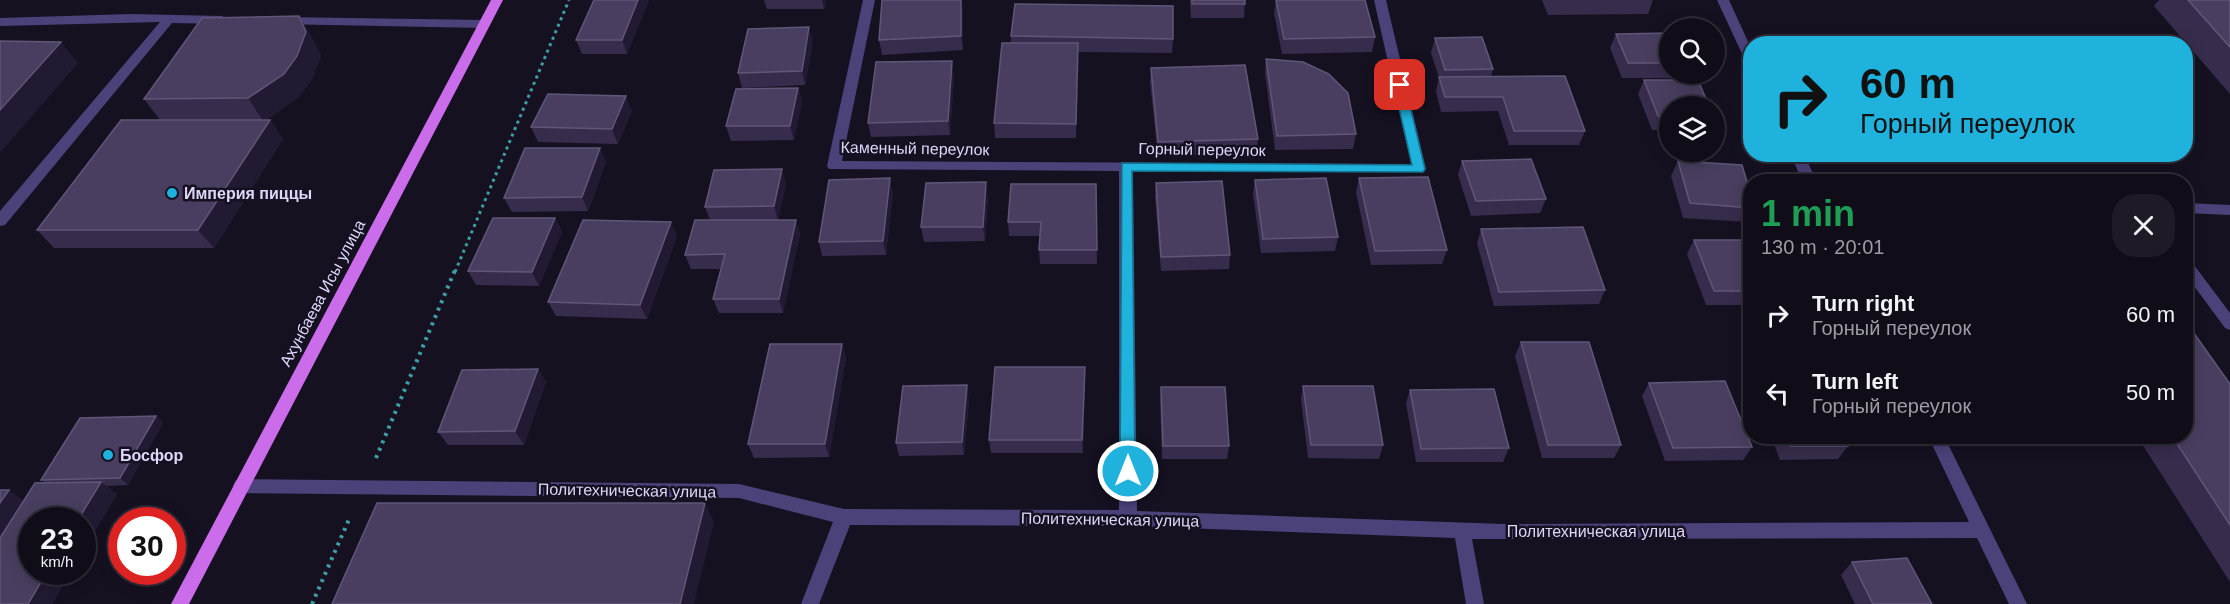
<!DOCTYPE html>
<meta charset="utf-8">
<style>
:root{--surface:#100d19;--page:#1e1b26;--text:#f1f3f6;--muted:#9c9ca2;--line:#302d38}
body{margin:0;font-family:Arial,sans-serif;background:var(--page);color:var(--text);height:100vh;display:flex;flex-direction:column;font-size:22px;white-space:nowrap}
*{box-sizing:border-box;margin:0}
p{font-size:20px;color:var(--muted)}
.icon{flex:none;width:33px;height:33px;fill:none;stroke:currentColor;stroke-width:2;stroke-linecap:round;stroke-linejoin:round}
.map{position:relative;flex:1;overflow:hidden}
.panel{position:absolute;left:1743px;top:174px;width:450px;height:270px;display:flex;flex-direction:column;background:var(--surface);border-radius:24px;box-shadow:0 3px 15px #0003,0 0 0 2px var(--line)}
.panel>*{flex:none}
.hud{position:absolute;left:1743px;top:36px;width:450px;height:126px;border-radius:24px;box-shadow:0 3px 15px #0003,0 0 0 2px var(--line);background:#1eb2dd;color:#111;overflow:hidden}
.buttons{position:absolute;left:1659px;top:18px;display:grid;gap:12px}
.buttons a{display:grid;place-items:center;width:66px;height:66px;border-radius:50%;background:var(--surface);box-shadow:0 3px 15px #0003,0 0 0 2px var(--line);font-size:30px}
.speed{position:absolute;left:18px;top:507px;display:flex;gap:12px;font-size:30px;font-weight:700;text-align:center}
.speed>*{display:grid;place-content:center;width:78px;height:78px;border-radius:50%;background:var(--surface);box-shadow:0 3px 15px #0003,0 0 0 2px var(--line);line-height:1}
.speed small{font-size:15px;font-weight:400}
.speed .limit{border:9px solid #d22;background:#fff;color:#111}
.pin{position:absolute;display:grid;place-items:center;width:51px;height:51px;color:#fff;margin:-26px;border-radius:12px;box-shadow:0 3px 9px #0006}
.me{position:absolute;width:66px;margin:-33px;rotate:0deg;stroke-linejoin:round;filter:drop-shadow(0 0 4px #0008)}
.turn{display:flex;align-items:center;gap:21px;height:126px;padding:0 18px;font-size:27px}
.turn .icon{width:78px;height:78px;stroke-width:2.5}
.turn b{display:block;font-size:42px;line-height:51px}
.round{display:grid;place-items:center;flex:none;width:63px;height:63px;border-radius:24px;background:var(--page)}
.head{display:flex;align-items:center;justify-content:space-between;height:102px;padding:0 18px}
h1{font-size:36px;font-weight:600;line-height:45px;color:#1e9e55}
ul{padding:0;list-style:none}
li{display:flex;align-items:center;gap:18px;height:78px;padding:0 18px}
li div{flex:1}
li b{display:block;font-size:22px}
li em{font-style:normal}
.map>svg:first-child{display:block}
</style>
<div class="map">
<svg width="2230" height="604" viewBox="0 0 2230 604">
<rect width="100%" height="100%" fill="#151121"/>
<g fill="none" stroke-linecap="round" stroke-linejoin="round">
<polyline stroke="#3f9ea5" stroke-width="3" stroke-dasharray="3 4" stroke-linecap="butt" points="455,272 569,0"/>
<g stroke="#3f9ea5" stroke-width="4" stroke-dasharray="3 5" stroke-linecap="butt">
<polyline points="376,458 455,270"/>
<polyline points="312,604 350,517"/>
</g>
<g fill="#4b427a" fill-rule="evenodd">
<polygon points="863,0 875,0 842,161 1411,164 1374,0 1386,0 1426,169 1424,172 1133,171 1137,511 1503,524 1969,522 1928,436 1944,436 2027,604 2009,604 1977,538 1472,539 1484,604 1466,604 1455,538 1128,526 850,525 819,604 801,604 833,522 739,498 241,493 235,491 233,486 235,481 241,479 739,484 844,509 1119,510 1119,171 829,169 827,166"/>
<polygon points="1717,0 1729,0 1750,46 1750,62 1744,58"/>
<polygon points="131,14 222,16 228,20 222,24 172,23 5,225 0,226 0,211 160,22 0,26 0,18"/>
<polygon points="282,17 484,20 490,24 484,28 278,24 278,18"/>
<polygon points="1790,154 1804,154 1817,182 1803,182"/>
<polygon points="2186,203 2230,205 2230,215 2186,213"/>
<polygon points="2186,260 2191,261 2230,313 2230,330 2225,328 2186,275"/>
</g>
<polygon fill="#cb6ceb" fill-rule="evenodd" points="491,0 503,0 189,604 171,604"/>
</g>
<g fill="#372c4c">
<polygon points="649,0 627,54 582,54 576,40"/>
<polygon points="764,0 826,0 824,9 767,9"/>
<polygon points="961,0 963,10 963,50 882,55 879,40"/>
<polygon points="1190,0 1245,0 1244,18 1191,18"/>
<polygon points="1276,0 1375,37 1372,52 1282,54 1274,13"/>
<polygon points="1542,0 1653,0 1648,14 1548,15"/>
<polygon points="2159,0 2230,0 2230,94 2154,6"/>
<polygon points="299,16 313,40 321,56 312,79 299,97 266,120 270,120 283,139 214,248 54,248 37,230 160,120 144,99"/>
<polygon points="1670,33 1670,74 1684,74 1682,78 1622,78 1610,48 1616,34"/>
<polygon points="1011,36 1173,39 1172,53 1078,52 1076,138 995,138 994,123 1011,43"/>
<polygon points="1435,38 1493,69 1491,76 1585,131 1579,145 1509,145 1498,111 1441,112 1436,91 1439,77 1431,53"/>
<polygon points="813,41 805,85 742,88 738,73"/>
<polygon points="1266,59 1356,134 1353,149 1275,150 1265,73"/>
<polygon points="1151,68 1258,139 1256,153 1158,156 1150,82"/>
<polygon points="954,75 950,135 871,137 868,123"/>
<polygon points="1644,80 1670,106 1670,130 1652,130 1638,94"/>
<polygon points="798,88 802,102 794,140 731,141 726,126"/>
<polygon points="632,111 618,144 538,142 531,127"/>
<polygon points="600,148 606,162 588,211 512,212 504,198"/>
<polygon points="1462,161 1546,199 1540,213 1471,216 1458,175"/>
<polygon points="1678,161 1750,192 1750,217 1748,222 1683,218 1671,176"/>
<polygon points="1359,178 1447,250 1442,264 1371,265 1356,192"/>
<polygon points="1255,180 1338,237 1335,251 1261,253 1253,194"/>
<polygon points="786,183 778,220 796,220 800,234 783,313 719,313 713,299 721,269 691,269 685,255 710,220 705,207"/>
<polygon points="1156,183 1230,255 1229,269 1161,271 1155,197"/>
<polygon points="1096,184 1097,264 1040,264 1039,250 1040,236 1009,236 1008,222"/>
<polygon points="893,193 886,255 822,256 819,242"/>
<polygon points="988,196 985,241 924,242 921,227"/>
<polygon points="555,218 562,232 539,286 476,285 468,271"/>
<polygon points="1481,229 1605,290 1599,304 1494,306 1477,243"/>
<polygon points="677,236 647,319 556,316 548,302"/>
<polygon points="1694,240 1750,240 1750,305 1706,305 1687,254"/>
<polygon points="1521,342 1621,445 1614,458 1542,458 1515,356"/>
<polygon points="842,344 846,357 829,457 754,458 748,444"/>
<polygon points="538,369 546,382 524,445 448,445 438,432"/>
<polygon points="1085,381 1083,453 991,453 989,440"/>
<polygon points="1649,383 1752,447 1743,460 1665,461 1642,396"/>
<polygon points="2230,384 2230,582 2137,436 2186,436"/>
<polygon points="1303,386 1383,445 1379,459 1308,458 1301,399"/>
<polygon points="1161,387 1229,446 1227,459 1162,459 1160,400"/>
<polygon points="1410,390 1509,448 1503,462 1416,462 1406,403"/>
<polygon points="969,399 964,455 899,456 896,443"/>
<polygon points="156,416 163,423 128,485 106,486 117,494 82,552 82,520 32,520 32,572 71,572 52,604 0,604 0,490 9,490 23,501 35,483 45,482 41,480 80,418"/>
<polygon points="1771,436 1844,436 1848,446 1838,459 1780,460"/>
<polygon points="1852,562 1932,604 1855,604 1841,575"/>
</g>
<g fill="#221933">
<polygon points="638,0 649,0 627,54 622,40"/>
<polygon points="822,0 826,0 824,9"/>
<polygon points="961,0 963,10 963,50 961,36"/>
<polygon points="299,16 313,40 321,56 312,79 299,97 264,122 248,98"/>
<polygon points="809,27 813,41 805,85 802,71"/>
<polygon points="61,42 78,63 0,153 0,110"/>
<polygon points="1078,43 1079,58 1076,138 1076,124"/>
<polygon points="952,61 954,75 950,135 948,121"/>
<polygon points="798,88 802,102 794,140 790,126"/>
<polygon points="626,96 632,111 618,144 612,129"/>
<polygon points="270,120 283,139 214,248 198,230"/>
<polygon points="600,148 606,162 588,211 582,197"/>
<polygon points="782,169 786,183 778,220 774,206"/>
<polygon points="890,178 893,193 886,255 883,241"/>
<polygon points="986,182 988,196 985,241 983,227"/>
<polygon points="555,218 562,232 539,286 532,272"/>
<polygon points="796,220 800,234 783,313 779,299"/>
<polygon points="671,222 677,236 647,319 640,305"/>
<polygon points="842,344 846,357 829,457 825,444"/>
<polygon points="1085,367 1085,381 1083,453 1082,440"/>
<polygon points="538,369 546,382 524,445 515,431"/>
<polygon points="967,385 969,399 964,455 962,442"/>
<polygon points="156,416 163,423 128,485 120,478"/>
<polygon points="101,482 117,494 82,552 82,520 78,520"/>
<polygon points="9,490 36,510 0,567 0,503"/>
<polygon points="705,503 714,522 694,604 680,604"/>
<polygon points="47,572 71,572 52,604 28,604"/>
</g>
<g fill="#493e5f" stroke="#605677" stroke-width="1.5">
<polygon points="594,0 638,0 622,40 576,40"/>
<polygon points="882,0 961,0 961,36 879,40"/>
<rect x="1192" y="0" width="53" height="4"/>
<polygon points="1276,0 1365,0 1375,37 1284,39"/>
<polygon points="2188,0 2230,0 2230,47"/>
<polygon points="1015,4 1173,6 1173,39 1011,36"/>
<polygon points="299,16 306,32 297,56 284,74 248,98 144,99 202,18"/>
<polygon points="809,27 802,71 738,73 748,29"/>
<polygon points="1670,33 1670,63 1628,63 1616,34"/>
<polygon points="1482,37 1493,69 1445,70 1435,38"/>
<polygon points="0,41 61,42 0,110"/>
<polygon points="1002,43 1078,43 1076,124 994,123"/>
<polygon points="1266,59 1303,62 1329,74 1348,93 1356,134 1277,136"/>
<polygon points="952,61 948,121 868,123 876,62"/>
<polygon points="1245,65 1258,139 1158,142 1151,68"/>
<polygon points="1565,76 1585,131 1514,131 1503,97 1445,97 1439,77"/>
<polygon points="1644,80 1698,80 1709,106 1670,106 1670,116 1658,116"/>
<polygon points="798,88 790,126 726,126 736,89"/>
<polygon points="548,94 626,96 612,129 531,127"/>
<polygon points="121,120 270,120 198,230 37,230"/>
<polygon points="525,148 600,148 582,197 504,198"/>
<polygon points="1531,159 1546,199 1476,201 1462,161"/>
<polygon points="1678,161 1742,165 1750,192 1750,208 1690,203"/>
<polygon points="782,169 774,206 705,207 714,170"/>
<polygon points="1428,177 1447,250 1375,251 1359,178"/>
<polygon points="890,178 883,241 819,242 829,180"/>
<polygon points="1326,178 1338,237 1263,239 1255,180"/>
<polygon points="1222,181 1230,255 1161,257 1156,183"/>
<polygon points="986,182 983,227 921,227 926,183"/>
<polygon points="1011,184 1096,184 1097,250 1039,250 1041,222 1008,222"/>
<polygon points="493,218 555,218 532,272 468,271"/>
<polygon points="583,220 671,222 640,305 548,302"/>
<polygon points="695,220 796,220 779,299 713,299 725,254 685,255"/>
<polygon points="1583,227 1605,290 1499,292 1481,229"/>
<polygon points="1694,240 1750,240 1750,291 1714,291"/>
<polygon points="2186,322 2230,384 2230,525 2172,436 2186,436"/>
<polygon points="1521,342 1589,342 1621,445 1548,445"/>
<polygon points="770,344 842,344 825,444 748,444"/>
<polygon points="995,367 1085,367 1082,440 989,440"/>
<polygon points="538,369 515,431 438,432 462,370"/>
<polygon points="1725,381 1752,447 1673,448 1649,383"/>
<polygon points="967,385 962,442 896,443 903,386"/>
<polygon points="1303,386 1373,386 1383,445 1311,445"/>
<polygon points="1161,387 1225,387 1229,446 1163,446"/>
<polygon points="1494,389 1509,448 1421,449 1410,390"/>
<polygon points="156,416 120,478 41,480 80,418"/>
<polygon points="1786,436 1844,436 1848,446 1790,446"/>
<polygon points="101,482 78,520 32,520 32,572 47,572 28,604 0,604 0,538 35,483"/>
<polygon points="0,490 9,490 0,503"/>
<polygon points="377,503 705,503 680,604 332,604"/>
<polygon points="1907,558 1932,604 1873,604 1852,562"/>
</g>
<polygon fill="#1eb2dd" stroke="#147490" stroke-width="1.5" points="1400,81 1405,85 1425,169 1423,172 1132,171 1135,471 1133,476 1128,478 1122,476 1120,471 1122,163 1412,165 1394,85"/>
<g fill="#1eb2dd" stroke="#151121" stroke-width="2">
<circle cx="172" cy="193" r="6"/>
<circle cx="108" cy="455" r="6"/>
</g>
<g text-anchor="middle" stroke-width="5" stroke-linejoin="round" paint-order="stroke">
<g font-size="16" fill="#dfd6f9" stroke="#151121">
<text transform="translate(915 148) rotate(1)" y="6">Каменный переулок</text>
<text transform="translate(1202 149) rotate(1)" y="6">Горный переулок</text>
<text transform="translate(322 293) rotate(-62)" y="6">Ахунбаева Исы улица</text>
<text transform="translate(627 490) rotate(1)" y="6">Политехническая улица</text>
<text transform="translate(1110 519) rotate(1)" y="6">Политехническая улица</text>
<text x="1596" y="537">Политехническая улица</text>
</g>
<g font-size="16" font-weight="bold" fill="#dfd6f9" stroke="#151121" text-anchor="start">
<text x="184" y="199">Империя пиццы</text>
<text x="120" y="461">Босфор</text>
</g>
</g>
</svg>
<div class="buttons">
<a><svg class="icon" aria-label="search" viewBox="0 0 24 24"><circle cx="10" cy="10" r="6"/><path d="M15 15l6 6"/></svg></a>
<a><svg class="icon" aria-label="layers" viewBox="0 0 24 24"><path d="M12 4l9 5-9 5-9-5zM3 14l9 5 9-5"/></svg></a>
</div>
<div class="speed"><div>23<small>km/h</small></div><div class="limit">30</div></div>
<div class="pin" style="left:1400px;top:85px;background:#d93025"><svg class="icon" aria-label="arrive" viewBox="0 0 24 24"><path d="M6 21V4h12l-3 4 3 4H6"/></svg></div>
<svg class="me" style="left:1128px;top:471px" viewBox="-20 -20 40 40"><circle r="17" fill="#1eb2dd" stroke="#fff" stroke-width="3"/><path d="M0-11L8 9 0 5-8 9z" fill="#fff"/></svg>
<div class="hud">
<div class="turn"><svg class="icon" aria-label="right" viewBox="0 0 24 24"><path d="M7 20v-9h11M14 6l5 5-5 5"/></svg><div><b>60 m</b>Горный переулок</div></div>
</div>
<section class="panel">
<div class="head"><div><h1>1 min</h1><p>130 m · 20:01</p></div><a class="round"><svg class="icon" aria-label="close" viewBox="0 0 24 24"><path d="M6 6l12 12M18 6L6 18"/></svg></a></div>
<ul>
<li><svg class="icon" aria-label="right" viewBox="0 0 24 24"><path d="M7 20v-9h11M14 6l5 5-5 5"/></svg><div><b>Turn right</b><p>Горный переулок</p></div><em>60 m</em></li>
<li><svg class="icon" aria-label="left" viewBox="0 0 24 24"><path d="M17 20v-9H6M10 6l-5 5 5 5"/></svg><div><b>Turn left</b><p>Горный переулок</p></div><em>50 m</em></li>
</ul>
</section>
</div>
